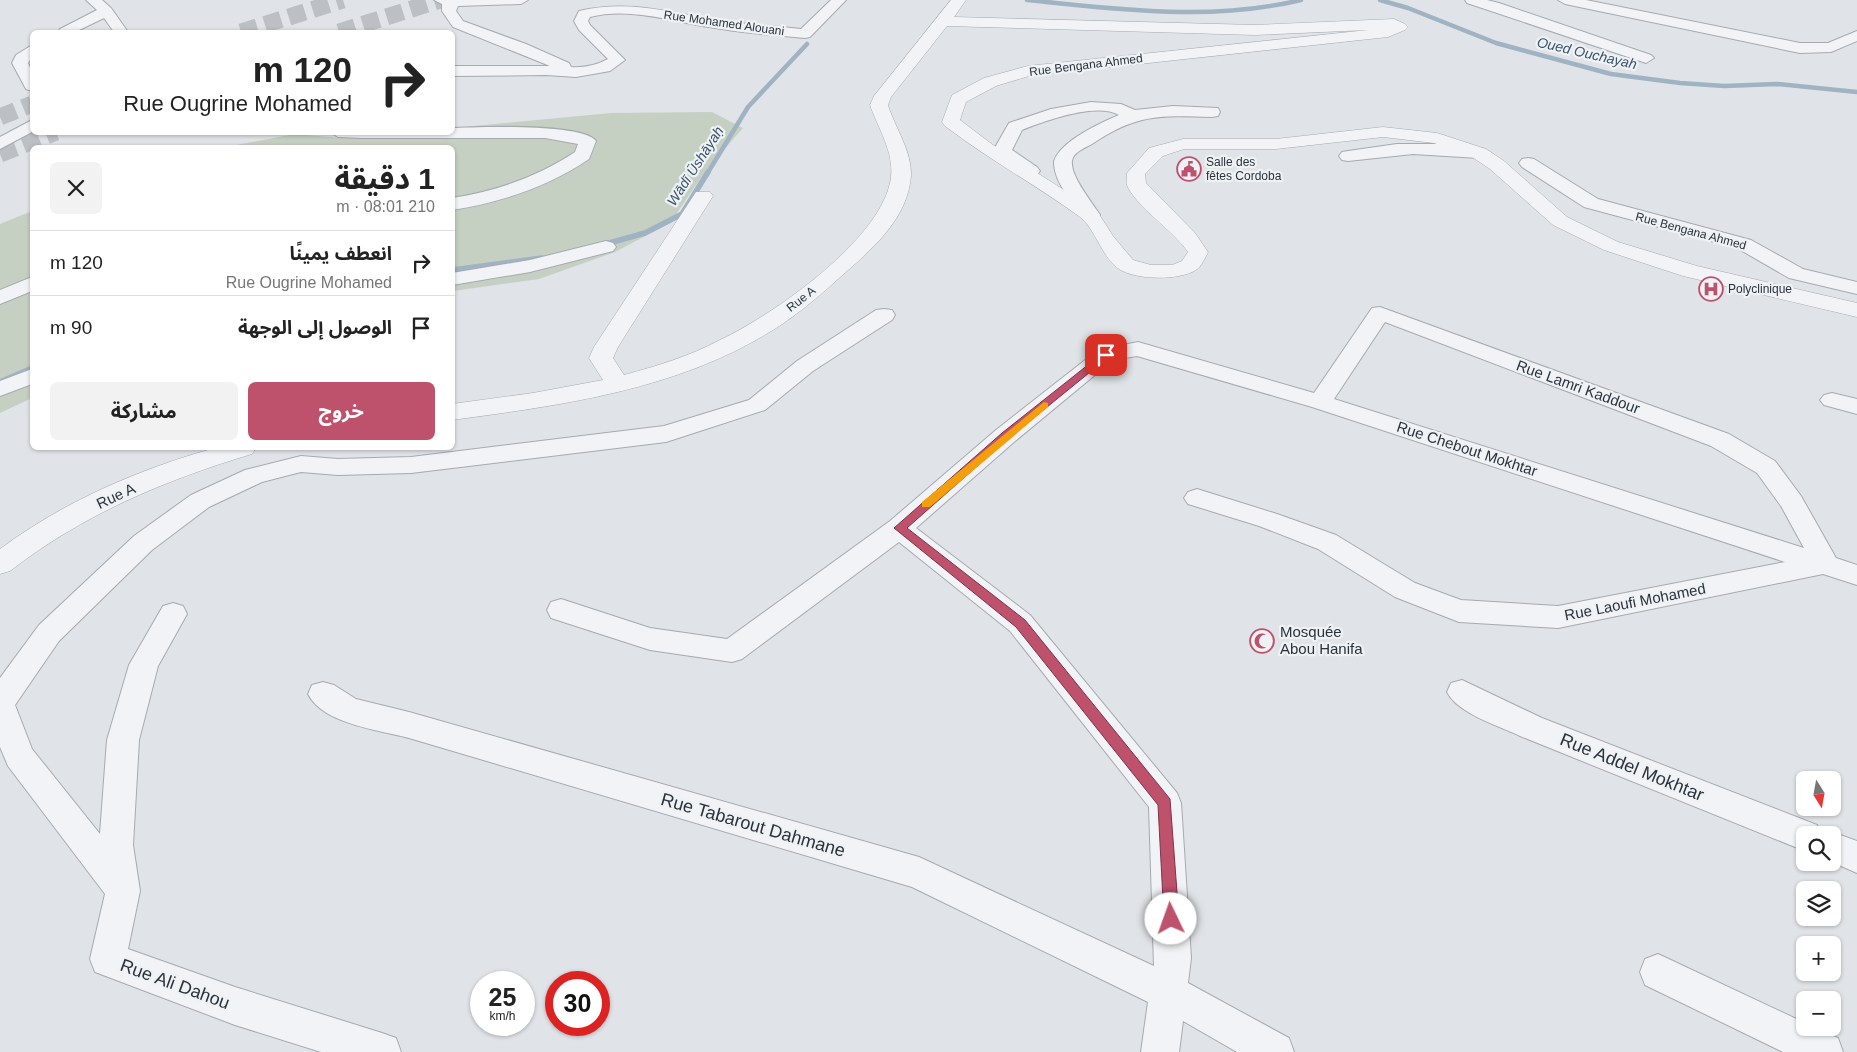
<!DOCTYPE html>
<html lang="ar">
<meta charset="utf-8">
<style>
:root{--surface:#fff;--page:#f2f2f2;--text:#222;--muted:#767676;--line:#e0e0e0;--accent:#be526c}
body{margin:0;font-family:Helvetica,"Noto Sans Arabic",sans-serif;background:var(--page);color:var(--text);direction:rtl;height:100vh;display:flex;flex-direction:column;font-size:19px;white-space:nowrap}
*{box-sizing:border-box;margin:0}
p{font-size:16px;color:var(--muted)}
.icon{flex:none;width:28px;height:28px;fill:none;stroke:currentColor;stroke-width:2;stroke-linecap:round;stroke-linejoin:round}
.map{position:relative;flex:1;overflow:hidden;direction:ltr}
.side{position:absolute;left:30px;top:145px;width:425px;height:305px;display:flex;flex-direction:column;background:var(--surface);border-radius:8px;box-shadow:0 1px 4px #0004;direction:rtl}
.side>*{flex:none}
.guide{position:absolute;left:30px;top:30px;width:425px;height:105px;border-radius:8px;box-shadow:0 1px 4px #0004;direction:rtl;background:#fff;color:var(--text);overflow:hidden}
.needle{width:32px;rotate:169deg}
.fabs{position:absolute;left:1796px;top:771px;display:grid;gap:10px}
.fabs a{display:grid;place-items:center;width:45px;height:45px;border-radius:8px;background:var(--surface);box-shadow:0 1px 4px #0004;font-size:25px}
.speed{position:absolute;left:470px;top:971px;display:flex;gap:10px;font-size:25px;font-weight:700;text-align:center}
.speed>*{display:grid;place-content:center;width:65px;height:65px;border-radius:50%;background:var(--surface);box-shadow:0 1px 4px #0004;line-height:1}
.speed small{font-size:12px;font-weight:400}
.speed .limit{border:8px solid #d22;background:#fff;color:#111}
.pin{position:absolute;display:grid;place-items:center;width:42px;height:42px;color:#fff;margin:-21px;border-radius:10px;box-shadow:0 2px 8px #0006}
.me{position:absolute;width:55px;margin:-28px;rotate:357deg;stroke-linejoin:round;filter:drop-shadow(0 0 4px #0008)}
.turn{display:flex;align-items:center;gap:18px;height:105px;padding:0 20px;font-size:22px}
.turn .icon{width:65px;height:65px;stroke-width:2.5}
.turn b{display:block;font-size:35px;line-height:42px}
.round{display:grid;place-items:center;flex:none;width:52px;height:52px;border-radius:8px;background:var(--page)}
.summary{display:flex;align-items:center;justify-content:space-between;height:85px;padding:0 20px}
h1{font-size:30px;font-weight:700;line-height:38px}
.cta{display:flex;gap:10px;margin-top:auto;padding:10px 20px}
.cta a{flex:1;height:58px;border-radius:8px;background:var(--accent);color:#fff;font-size:20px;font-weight:700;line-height:58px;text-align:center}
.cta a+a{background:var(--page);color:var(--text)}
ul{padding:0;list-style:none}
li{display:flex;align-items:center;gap:15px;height:65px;padding:0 20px;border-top:1px solid var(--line)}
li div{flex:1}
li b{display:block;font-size:19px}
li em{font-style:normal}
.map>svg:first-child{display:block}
</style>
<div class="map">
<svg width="1857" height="1052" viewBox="0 0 1857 1052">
<rect width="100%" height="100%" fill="#e0e3e7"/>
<g fill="#c6d0c2">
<polygon points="712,112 743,128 707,169 670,223 615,252 539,279 453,291 452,148 220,148 295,134 340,138 381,138 422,133 452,132 453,128 611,113"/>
<polygon points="32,211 32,398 0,413 0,224"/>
</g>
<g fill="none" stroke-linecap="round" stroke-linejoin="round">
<g stroke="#9fb3c3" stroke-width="4.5">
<path d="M 1027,0 C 1120,9 1208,22 1301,0"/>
<polyline points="1380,0 1408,8 1496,43 1611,74 1680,83 1724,86 1777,84 1857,92"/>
<polyline points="707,174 748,107 807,44"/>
</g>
<g stroke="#9fb3c3" stroke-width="5.5">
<polyline points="602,245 645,233 682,214 708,172"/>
<polyline points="452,270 542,258"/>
<polyline points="0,382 32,368"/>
</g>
<g stroke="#bcc0c5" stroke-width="17" stroke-dasharray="17 8" stroke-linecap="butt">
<polyline points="241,32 343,0"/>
<polyline points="339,32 440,0"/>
<polyline points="0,117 32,104"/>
<polyline points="0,154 56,132"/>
</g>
<g stroke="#a6aab0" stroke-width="2">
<g id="minor">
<polygon points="86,0 102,0 111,8 128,32 114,32 104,18 75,32 58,32 60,29 97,10"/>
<path d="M 434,0 L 528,0 L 521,4 L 458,6 L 456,11 L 463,21 L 526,44 L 569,63 L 571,67 C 583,68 597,65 608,59 L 579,30 L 574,21 L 579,11 C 627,0 664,11 710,19 C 741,24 771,26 801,29 L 831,0 L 846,0 L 810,37 L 805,38 C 773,35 741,33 709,27 C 670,21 629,7 590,17 L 588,21 L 590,25 L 625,60 L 610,71 L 576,77 L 546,75 L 452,76 L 452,66 L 550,66 L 453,27 L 442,11 L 442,4 Z"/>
<polygon points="1465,0 1487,0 1499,3 1651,55 1654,58 1646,63 1467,3"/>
<polygon points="1558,0 1586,0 1800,43 1828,43 1857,31 1857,41 1831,52 1800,53 1565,4"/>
<polygon points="32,45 32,57 28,63 32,72 32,91 26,89 12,63 16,55"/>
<path d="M 1091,102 L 1121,104 L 1135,110 L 1173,106 L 1218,108 L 1220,112 L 1218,116 L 1212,117 C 1160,115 1136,114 1092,144 C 1085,148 1073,152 1072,161 C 1070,176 1092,202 1100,215 L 1097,219 L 1083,219 C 1073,203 1053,181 1054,161 C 1061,141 1100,123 1119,115 C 1096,102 1045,121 1022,130 L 1012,150 L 1037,167 L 1040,171 L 1037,175 L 1025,175 L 993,151 L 1009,123 L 1051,109 Z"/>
<polygon points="32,120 32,132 0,149 0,137"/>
<path d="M 452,128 C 477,127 583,123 596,141 L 589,159 C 548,187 502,202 452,210 L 452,198 C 497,191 537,177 575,152 L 578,144 L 545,138 L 361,138 L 338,137 L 330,132 L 452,132 Z"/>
<polygon points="1397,144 1446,144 1485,149 1488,153 1485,157 1479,158 1413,154 1348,161 1342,160 1339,156 1342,152 1348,151"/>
<polygon points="1528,158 1534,159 1598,199 1751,240 1803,269 1857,282 1857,294 1789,278 1737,248 1584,207 1522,167 1519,163 1522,159"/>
<polygon points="606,241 613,243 616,247 613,251 530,272 452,285 452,273 530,260"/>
<polygon points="32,277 32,291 0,304 0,290"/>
<path d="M 1380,307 L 1729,434 L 1775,461 L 1801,496 L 1836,558 L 1857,565 L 1857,585 L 1823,574 L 1558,628 L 1459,622 L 1395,597 L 1318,549 L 1259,526 L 1188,504 L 1184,498 L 1188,492 L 1197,489 L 1277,514 L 1336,535 L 1415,583 L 1461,600 L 1558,606 L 1785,562 L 1312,407 L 1137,356 L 1113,360 L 1014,442 L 916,528 L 1030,615 L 1177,793 L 1181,803 L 1191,958 L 1188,983 L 1289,1038 L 1294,1052 L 1237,1052 L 1183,1021 L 1179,1052 L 1141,1052 L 1148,1002 L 912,887 L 409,738 C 379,730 323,724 308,694 L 312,685 L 323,682 L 334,685 L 356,699 L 409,712 L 919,857 L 1154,966 L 1149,807 L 1010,631 L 899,542 L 742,659 L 732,662 L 650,650 L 551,618 L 547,610 L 551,602 L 561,599 L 650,628 L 727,639 L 890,521 L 996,430 L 1098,350 L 1138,342 L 1314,393 L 1372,308 ZM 1385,322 L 1711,446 L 1757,473 L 1781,506 L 1804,548 L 1334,399 Z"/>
<polygon points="884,309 892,310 895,315 892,320 813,371 765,410 666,442 411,473 338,475 301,472 262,482 209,507 152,550 59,641 15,705 32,749 100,834 107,740 129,665 163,606 173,603 183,606 187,614 158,666 139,740 133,845 140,891 128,949 235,987 382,1033 396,1038 401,1052 321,1052 235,1025 95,972 90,959 105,894 8,766 0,747 0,678 39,625 134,536 191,495 245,470 301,456 338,459 411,457 664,426 749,400 797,361 876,310"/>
<polygon points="32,369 32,384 0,396 0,381"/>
<polygon points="1832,393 1857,399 1857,414 1824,405 1820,400 1824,395"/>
<path d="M 1462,680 L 1542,718 L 1817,825 L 1821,835 L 1805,835 L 1805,851 L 1520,736 C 1499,726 1457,713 1447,692 L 1451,683 Z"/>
<polygon points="1832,832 1857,841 1857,873 1832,862 1832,835 1823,835"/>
<polygon points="1658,954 1805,1023 1805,1028 1815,1028 1838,1038 1843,1052 1783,1052 1645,985 1640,972 1645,959"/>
</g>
</g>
<g stroke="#a6aab0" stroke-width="1">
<g id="tertiary">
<path d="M 951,0 L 966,0 L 954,17 L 1255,25 L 1394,19 L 1405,24 L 1408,27 L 1405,30 L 1388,37 L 1029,76 L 996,86 L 966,102 L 960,120 L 993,145 L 1097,211 L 1113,236 L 1133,260 L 1151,265 L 1172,265 L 1182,261 L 1188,252 C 1173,230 1135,206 1127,185 C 1126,182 1127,176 1127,173 L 1149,148 L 1183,139 L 1276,139 L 1383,127 L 1437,133 L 1486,149 L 1504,161 L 1567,217 L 1618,242 L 1697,266 L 1857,303 L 1857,317 L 1683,276 L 1604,250 L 1553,225 L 1490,169 L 1472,157 L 1434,143 L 1383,137 L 1276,149 L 1184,149 L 1163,156 L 1145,174 L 1146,183 L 1195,233 L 1208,252 C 1205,258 1201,267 1196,270 C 1178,281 1136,280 1119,269 C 1102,258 1095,228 1080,217 C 1036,185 988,159 945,126 L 942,122 L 952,95 L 984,78 L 1028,66 L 1368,30 L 1255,35 L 947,26 L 891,97 L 888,105 C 895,128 912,151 911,176 C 908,216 876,246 847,271 C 824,292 800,313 773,330 C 677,390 563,405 452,420 L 452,404 L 533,393 L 603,380 L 589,358 L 594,347 L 696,192 L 710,192 L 713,196 L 618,347 L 613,358 L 624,375 C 657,366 690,356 720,340 C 773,315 884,238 891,177 C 894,152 878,128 870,105 L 874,96 Z"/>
<path d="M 215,448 L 256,448 L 252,454 C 165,480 82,515 10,571 L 0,574 L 0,549 C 63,502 139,469 215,448 Z"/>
</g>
</g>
<use href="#minor" fill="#f2f3f6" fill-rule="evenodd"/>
<use href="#tertiary" fill="#f2f3f6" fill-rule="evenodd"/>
</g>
<polygon fill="#be526c" stroke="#7c3546" points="1103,353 1111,355 1009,438 907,528 1025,620 1170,799 1179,919 1177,924 1171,926 1166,924 1164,919 1158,805 1016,627 894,528 1002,433"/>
<polygon fill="#f59e0b" points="1044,402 1048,403 1048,407 930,507 922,507 922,502"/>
<defs>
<g id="civic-ring" transform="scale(1.25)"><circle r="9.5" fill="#eff2f5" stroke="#be526c" stroke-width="1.5"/><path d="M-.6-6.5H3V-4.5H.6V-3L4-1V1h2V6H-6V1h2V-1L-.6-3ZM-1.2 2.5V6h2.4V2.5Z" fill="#be526c"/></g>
<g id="hospital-ring" transform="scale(1.25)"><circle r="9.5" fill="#eff2f5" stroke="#be526c" stroke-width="1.5"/><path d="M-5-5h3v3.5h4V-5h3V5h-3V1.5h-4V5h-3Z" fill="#be526c"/></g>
<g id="mosque-ring" transform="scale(1.25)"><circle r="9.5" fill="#eff2f5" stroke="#be526c" stroke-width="1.5"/><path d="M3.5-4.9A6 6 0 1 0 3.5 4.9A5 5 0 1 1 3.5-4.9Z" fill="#be526c"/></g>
</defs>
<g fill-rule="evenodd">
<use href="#civic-ring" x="1189" y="169"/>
<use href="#hospital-ring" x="1711" y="289"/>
<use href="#mosque-ring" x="1262" y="641"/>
</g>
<g text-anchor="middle" stroke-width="4.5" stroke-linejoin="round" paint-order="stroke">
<g font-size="12" fill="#2a323c" stroke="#eff2f5">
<text transform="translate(724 23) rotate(8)" y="4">Rue Mohamed Alouani</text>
<text transform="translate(1086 65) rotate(-7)" y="4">Rue Bengana Ahmed</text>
<text transform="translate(1691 231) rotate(15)" y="4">Rue Bengana Ahmed</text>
<text transform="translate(801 299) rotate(-38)" y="4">Rue A</text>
</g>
<g font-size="12" fill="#2a323c" stroke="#eff2f5" text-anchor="start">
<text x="1206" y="166">Salle des<tspan x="1206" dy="14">fêtes Cordoba</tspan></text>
<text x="1728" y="293">Polyclinique</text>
</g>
<g font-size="14" font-style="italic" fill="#39546b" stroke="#eff2f5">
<text transform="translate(1587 53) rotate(13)" y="5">Oued Ouchayah</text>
<text transform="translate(695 166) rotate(-57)" y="5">Wādī Ūshāyaḥ</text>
</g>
<g font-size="15" fill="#2a323c" stroke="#eff2f5">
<text transform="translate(1578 387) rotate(20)" y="5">Rue Lamri Kaddour</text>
<text transform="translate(1467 449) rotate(18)" y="5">Rue Chebout Mokhtar</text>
<text transform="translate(116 496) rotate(-25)" y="5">Rue A</text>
<text transform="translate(1635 602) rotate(-11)" y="5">Rue Laoufi Mohamed</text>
</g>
<g font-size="15" fill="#2a323c" stroke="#eff2f5" text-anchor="start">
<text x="1280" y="637">Mosquée<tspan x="1280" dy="17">Abou Hanifa</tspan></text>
</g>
<g font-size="18" fill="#2a323c" stroke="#eff2f5">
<text transform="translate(1632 767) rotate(22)" y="6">Rue Addel Mokhtar</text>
<text transform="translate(753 825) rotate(16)" y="6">Rue Tabarout Dahmane</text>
<text transform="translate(175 984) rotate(20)" y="6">Rue Ali Dahou</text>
</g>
</g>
</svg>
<div class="fabs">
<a><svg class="needle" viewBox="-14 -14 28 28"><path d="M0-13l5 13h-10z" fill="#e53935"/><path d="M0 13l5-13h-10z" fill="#767676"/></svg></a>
<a><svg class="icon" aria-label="search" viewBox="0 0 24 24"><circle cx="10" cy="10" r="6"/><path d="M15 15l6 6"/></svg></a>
<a><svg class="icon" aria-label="layers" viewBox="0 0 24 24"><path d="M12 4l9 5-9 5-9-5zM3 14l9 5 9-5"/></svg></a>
<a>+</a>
<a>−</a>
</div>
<div class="speed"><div>25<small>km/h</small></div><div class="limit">30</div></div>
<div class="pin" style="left:1106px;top:355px;background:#d93025"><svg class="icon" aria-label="arrive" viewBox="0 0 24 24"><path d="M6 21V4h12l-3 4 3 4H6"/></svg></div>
<svg class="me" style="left:1171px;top:919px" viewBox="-20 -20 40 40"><circle r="19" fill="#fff"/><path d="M0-13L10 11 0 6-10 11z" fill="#be526c"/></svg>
<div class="guide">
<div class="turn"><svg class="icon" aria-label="right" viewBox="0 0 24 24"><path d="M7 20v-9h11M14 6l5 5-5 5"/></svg><div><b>120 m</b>Rue Ougrine Mohamed</div></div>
</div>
<section class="side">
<div class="summary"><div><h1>1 دقيقة</h1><p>210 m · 08:01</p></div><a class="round"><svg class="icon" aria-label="close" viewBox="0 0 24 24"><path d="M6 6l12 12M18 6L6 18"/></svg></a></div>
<ul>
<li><svg class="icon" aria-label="right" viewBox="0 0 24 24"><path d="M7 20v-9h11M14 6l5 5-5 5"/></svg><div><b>انعطف يمينًا</b><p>Rue Ougrine Mohamed</p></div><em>120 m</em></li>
<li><svg class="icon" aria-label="arrive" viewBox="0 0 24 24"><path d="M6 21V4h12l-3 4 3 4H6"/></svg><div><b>الوصول إلى الوجهة</b></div><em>90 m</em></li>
</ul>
<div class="cta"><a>خروج</a><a>مشاركة</a></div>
</section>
</div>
